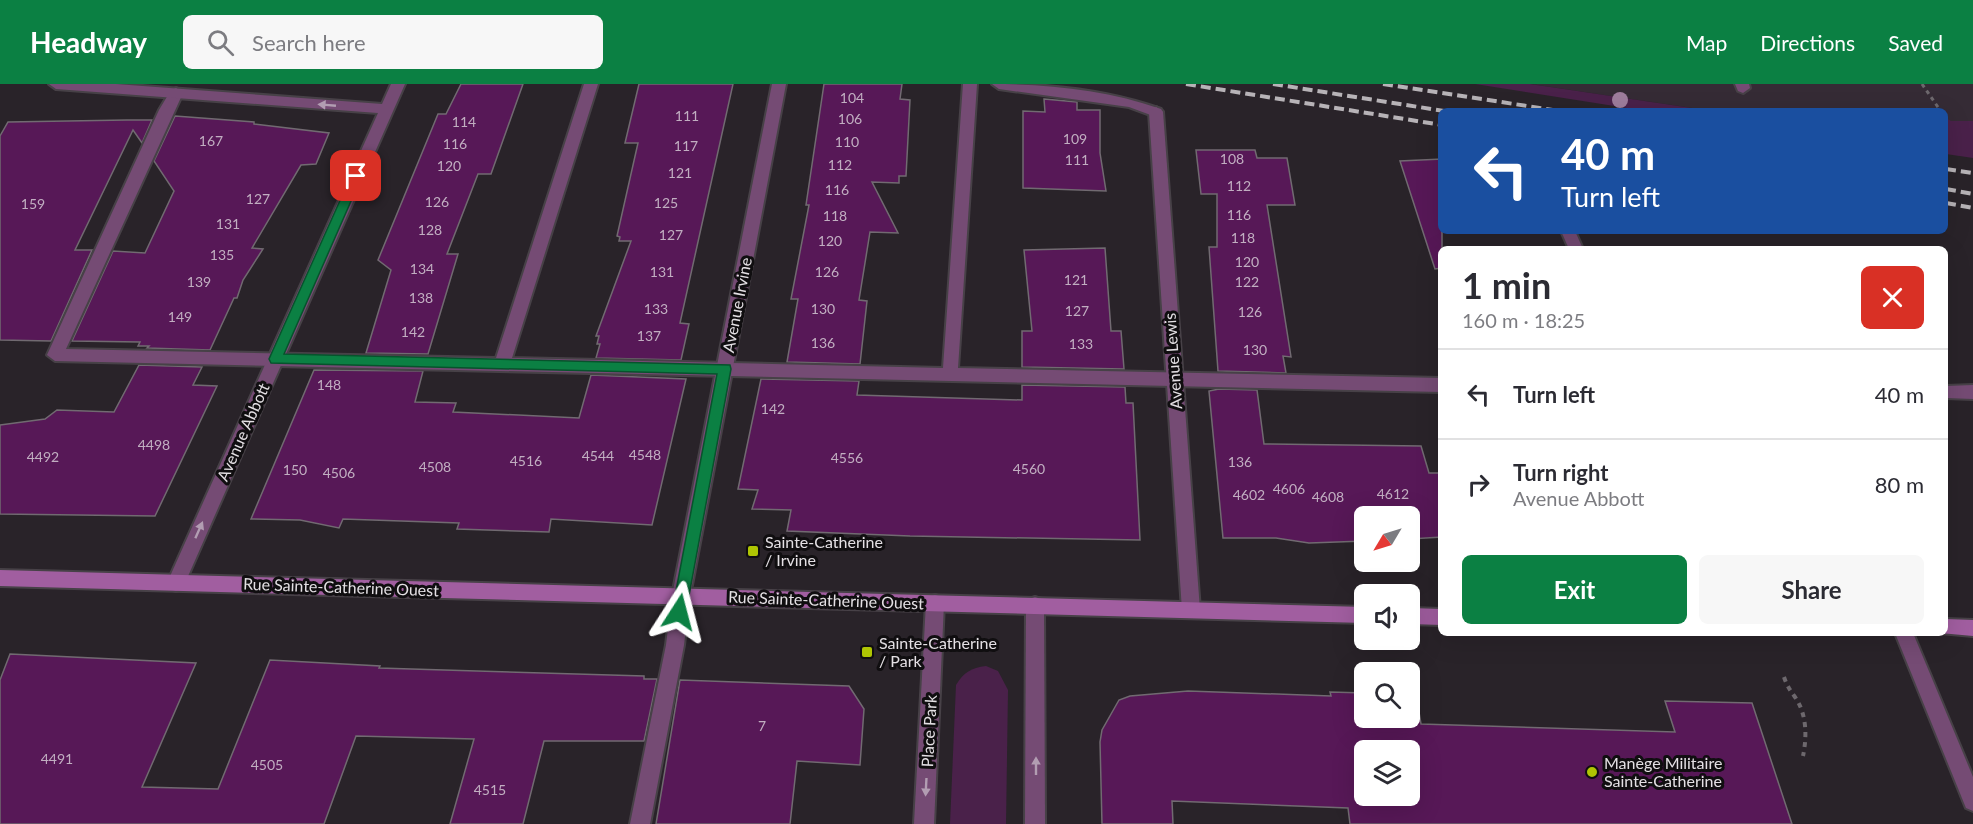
<!DOCTYPE html>
<meta charset="utf-8">
<style>
:root{--surface:#fff;--page:#f7f7f7;--text:#2b2b33;--muted:#7c7c81;--line:#e1e1e2;--accent:#0b8043}
body{margin:0;font-family:Lato,sans-serif;background:var(--page);color:var(--text);height:100vh;display:flex;flex-direction:column;font-size:22px;white-space:nowrap}
*{box-sizing:border-box;margin:0}
p{font-size:20px;color:var(--muted)}
.icon{flex:none;width:33px;height:33px;fill:none;stroke:currentColor;stroke-width:2;stroke-linecap:round;stroke-linejoin:round}
.map{position:relative;flex:1;overflow:hidden}
.drawer{position:absolute;left:1438px;top:162px;width:510px;height:390px;display:flex;flex-direction:column;background:var(--surface);border-radius:9px;box-shadow:0 6px 24px #0002}
.drawer>*{flex:none}
.hud{position:absolute;left:1438px;top:24px;width:510px;height:126px;border-radius:9px;box-shadow:0 6px 24px #0002;background:#1a4fa0;color:#fff;overflow:hidden}
.needle{width:39px;rotate:232deg}
.controls{position:absolute;left:1354px;top:422px;display:grid;gap:12px}
.controls a{display:grid;place-items:center;width:66px;height:66px;border-radius:9px;background:var(--surface);box-shadow:0 6px 24px #0002;font-size:30px}
.pin{position:absolute;display:grid;place-items:center;width:51px;height:51px;color:#fff;margin:-26px;border-radius:12px;box-shadow:0 3px 9px #0006}
.me{position:absolute;width:66px;margin:-33px;rotate:9deg;stroke-linejoin:round;filter:drop-shadow(0 0 4px #0008)}
.turn{display:flex;align-items:center;gap:21px;height:126px;padding:0 24px;font-size:27px}
.turn .icon{width:78px;height:78px;stroke-width:2.5}
.turn b{display:block;font-size:42px;line-height:51px}
.round{display:grid;place-items:center;flex:none;width:63px;height:63px;border-radius:9px;background:var(--page)}
.summary{display:flex;align-items:center;justify-content:space-between;height:102px;padding:0 24px}
h1{font-size:36px;font-weight:700;line-height:45px}
.primary-button{display:flex;gap:12px;margin-top:auto;padding:12px 24px}
.primary-button a{flex:1;height:69px;border-radius:9px;background:var(--accent);color:#fff;font-size:24px;font-weight:700;line-height:69px;text-align:center}
.primary-button a+a{background:var(--page);color:var(--text)}
ul{padding:0;list-style:none}
li{display:flex;align-items:center;gap:18px;height:90px;padding:0 24px;border-top:2px solid var(--line)}
li div{flex:1}
li b{display:block;font-size:22px}
li em{font-style:normal}
header{display:flex;align-items:center;gap:36px;box-sizing:border-box;height:84px;padding:0 30px;background:var(--accent);color:#fff}
header strong{font-size:28px}
nav{display:flex;gap:33px;margin-inline-start:auto;font-size:21px}
.search{width:420px;height:54px;background:var(--page);display:flex;align-items:center;gap:15px;box-sizing:border-box;padding:0 21px;border-radius:9px;color:var(--muted);font-size:22px}
.map>svg:first-child{display:block}
</style>
<header>
<strong>Headway</strong>
<div class="search"><svg class="icon" aria-label="search" viewBox="0 0 24 24"><circle cx="10" cy="10" r="6"/><path d="M15 15l6 6"/></svg>Search here</div>
<nav><a>Map</a><a>Directions</a><a>Saved</a></nav>
</header>
<div class="map">
<svg width="1973" height="740" viewBox="0 0 1973 740">
<rect width="100%" height="100%" fill="#292329"/>
<polygon fill="#352b35" points="1530,0 1973,0 1973,66 1946,62 1946,27 1712,27"/>
<g fill="#4a214a">
<polygon points="1475,0 1530,0 1712,27 1646,27"/>
<polygon points="1946,34 1951,37 1973,37 1973,74 1946,70"/>
<path d="M 986,582 L 998,587 L 1008,606 L 1006,740 L 950,740 L 956,601 C 964,588 971,584 986,582 Z"/>
</g>
<g fill="#571857" stroke="#716a71" stroke-width="1.5" fill-rule="evenodd">
<polygon points="461,0 523,0 491,90 478,90 447,170 458,170 428,270 366,269 391,186 378,176 438,30 446,30"/>
<polygon points="639,0 733,0 680,239 689,240 681,276 596,274 600,260 597,260 599,252 596,252 631,157 619,157 620,153 617,152 638,59 625,59"/>
<polygon points="824,0 902,0 900,15 910,16 906,92 899,92 899,99 872,98 898,149 870,148 859,216 867,217 860,280 787,278 798,215 791,215 809,121 806,121"/>
<polygon points="1044,15 1077,18 1077,26 1100,26 1100,69 1106,107 1023,104 1023,27 1045,28"/>
<polygon points="175,32 254,38 254,40 329,49 316,80 301,81 252,164 263,165 243,196 237,214 234,214 210,266 147,264 149,262 138,262 140,258 72,257 113,167 145,169 174,107 154,77"/>
<polygon points="127,36 152,36 142,59 133,46 75,166 92,166 51,257 0,256 0,52 8,38"/>
<polygon points="1196,66 1255,66 1257,74 1287,74 1295,121 1267,121 1291,273 1283,272 1286,289 1218,287 1209,163 1217,163 1217,110 1201,110"/>
<polygon points="1442,75 1442,184 1435,185 1400,77"/>
<polygon points="1105,164 1111,247 1121,247 1124,285 1022,283 1022,247 1032,247 1024,166"/>
<polygon points="139,281 202,283 193,301 217,302 155,432 0,430 0,341 45,335 57,326 114,328"/>
<polygon points="314,286 423,287 415,318 456,319 453,328 579,334 591,291 686,295 652,441 551,435 549,448 457,445 459,439 343,435 339,444 300,436 251,435"/>
<polygon points="761,295 859,297 857,311 1022,316 1022,301 1125,303 1126,319 1133,319 1140,456 910,452 787,447 791,426 752,425 758,406 738,405"/>
<polygon points="1219,305 1257,306 1264,360 1421,362 1429,389 1442,389 1442,453 1410,455 1410,432 1365,432 1365,457 1309,459 1276,454 1223,454 1209,307"/>
<polygon points="10,570 196,579 142,703 218,705 270,576 380,582 379,584 644,592 644,595 657,595 644,657 544,657 523,740 450,740 474,655 356,652 324,740 0,740 0,596"/>
<polygon points="680,596 849,602 864,625 860,681 797,677 790,740 656,740"/>
<path d="M 1188,607 L 1331,612 L 1330,608 L 1365,609 L 1365,633 L 1410,633 L 1410,611 L 1416,611 L 1421,640 L 1675,648 L 1665,617 L 1752,619 L 1792,740 L 1350,740 L 1348,724 L 1172,717 L 1173,740 L 1102,740 L 1100,658 L 1102,646 L 1119,616 L 1130,612 ZM 1365,666 L 1410,666 L 1410,711 L 1365,711 Z"/>
</g>
<g fill="none" stroke-linecap="round" stroke-linejoin="round">
<g stroke="#474147" stroke-width="4">
<g id="service">
<polygon points="584,0 598,0 512,274 943,284 963,0 977,0 958,284 1442,294 1442,308 55,277 47,271 159,26 171,6 176,4 183,9 66,265 496,274"/>
<path d="M 992,0 C 1048,0 1108,6 1161,25 L 1163,28 L 1156,33 L 1129,23 L 999,5 Z"/>
<polygon points="1735,0 1749,0 1750,4 1743,9 1738,7"/>
<polygon points="1973,301 1973,315 1946,314 1946,302"/>
<polygon points="681,504 687,506 690,512 684,561 650,740 630,740 666,561 672,512 675,506"/>
</g>
</g>
<g stroke="#474147" stroke-width="4">
<g id="minor">
<polygon points="49,0 116,0 382,20 391,0 405,0 185,499 182,505 176,507 170,505 167,499 378,29 56,5"/>
<polygon points="772,0 786,0 690,512 687,518 681,520 675,518 672,512"/>
<polygon points="1156,23 1163,28 1200,526 1197,532 1191,534 1185,532 1182,526 1149,28"/>
<polygon points="1561,147 1575,147 1583,165 1569,165"/>
<polygon points="935,511 941,513 944,519 934,740 914,740 926,519 929,513"/>
<polygon points="1035,513 1041,515 1044,521 1045,740 1025,740 1026,521 1029,515"/>
<polygon points="1895,549 1913,549 1973,693 1973,727 1966,724"/>
</g>
</g>
<g stroke="#474147" stroke-width="4">
<g id="secondary">
<polygon points="0,486 1365,523 1365,539 0,502"/>
<polygon points="1410,524 1442,525 1442,541 1410,540"/>
<polygon points="1946,535 1973,536 1973,552 1940,549 1946,549"/>
</g>
</g>
<polyline stroke="#6d686d" stroke-width="3" stroke-dasharray="4 4" stroke-linecap="butt" points="1922,0 1940,26"/>
<path stroke="#6d686d" stroke-width="4" stroke-dasharray="5 5" stroke-linecap="butt" d="M 1784,593 C 1787,602 1790,606 1795,613 C 1807,630 1807,653 1803,672"/>
<use href="#service" fill="#754b74" fill-rule="evenodd"/>
<use href="#minor" fill="#754b74" fill-rule="evenodd"/>
<use href="#secondary" fill="#a15ea0" fill-rule="evenodd"/>
<g stroke="#b7b3b7" stroke-width="4" stroke-dasharray="10 5" stroke-linecap="butt">
<polyline points="1186,0 1442,41"/>
<polyline points="1273,0 1444,27"/>
<polyline points="1383,0 1560,27"/>
<polyline points="1946,85 1973,89"/>
<polyline points="1946,105 1973,110"/>
<polyline points="1946,119 1973,124"/>
</g>
</g>
<circle fill="#9e7d9c" cx="1620" cy="16" r="8"/>
<defs><path id="oneway-solid" d="M-6-.8H1V-3.2L6.5 0L1 3.2V.8H-6Z" transform="scale(1.5)"/></defs>
<g fill="#b29db2">
<use href="#oneway-solid" transform="translate(327 21) rotate(-175)"/>
<use href="#oneway-solid" transform="translate(199 446) rotate(-66)"/>
<use href="#oneway-solid" transform="translate(1036 682) rotate(-90)"/>
<use href="#oneway-solid" transform="translate(926 703) rotate(93)"/>
</g>
<polygon fill="#0b8043" stroke="#07532c" stroke-width="1.5" points="356,87 362,92 284,270 730,281 731,285 685,533 674,533 672,528 717,290 271,279 269,275 351,92"/>
<g fill="#afc503" stroke="#100e10" stroke-width="2">
<rect x="747" y="461" width="12" height="12" rx="3"/>
<rect x="861" y="562" width="12" height="12" rx="3"/>
<circle cx="1592" cy="688" r="6"/>
</g>
<g text-anchor="middle" stroke-width="6" stroke-linejoin="round" paint-order="stroke">
<g font-size="14" fill="#c1aec1">
<text x="852" y="19">104</text>
<text x="687" y="37">111</text>
<text x="850" y="40">106</text>
<text x="464" y="43">114</text>
<text x="1075" y="60">109</text>
<text x="211" y="62">167</text>
<text x="847" y="63">110</text>
<text x="455" y="65">116</text>
<text x="686" y="67">117</text>
<text x="1232" y="80">108</text>
<text x="1077" y="81">111</text>
<text x="840" y="86">112</text>
<text x="449" y="87">120</text>
<text x="680" y="94">121</text>
<text x="1239" y="107">112</text>
<text x="837" y="111">116</text>
<text x="258" y="120">127</text>
<text x="437" y="123">126</text>
<text x="666" y="124">125</text>
<text x="33" y="125">159</text>
<text x="1239" y="136">116</text>
<text x="835" y="137">118</text>
<text x="228" y="145">131</text>
<text x="430" y="151">128</text>
<text x="671" y="156">127</text>
<text x="1243" y="159">118</text>
<text x="830" y="162">120</text>
<text x="222" y="176">135</text>
<text x="1247" y="183">120</text>
<text x="422" y="190">134</text>
<text x="662" y="193">131</text>
<text x="827" y="193">126</text>
<text x="1076" y="201">121</text>
<text x="199" y="203">139</text>
<text x="1247" y="203">122</text>
<text x="421" y="219">138</text>
<text x="656" y="230">133</text>
<text x="823" y="230">130</text>
<text x="1077" y="232">127</text>
<text x="1250" y="233">126</text>
<text x="180" y="238">149</text>
<text x="413" y="253">142</text>
<text x="649" y="257">137</text>
<text x="823" y="264">136</text>
<text x="1081" y="265">133</text>
<text x="1255" y="271">130</text>
<text x="329" y="306">148</text>
<text x="773" y="330">142</text>
<text x="154" y="366">4498</text>
<text x="645" y="376">4548</text>
<text x="598" y="377">4544</text>
<text x="43" y="378">4492</text>
<text x="847" y="379">4556</text>
<text x="526" y="382">4516</text>
<text x="1240" y="383">136</text>
<text x="435" y="388">4508</text>
<text x="1029" y="390">4560</text>
<text x="295" y="391">150</text>
<text x="339" y="394">4506</text>
<text x="1289" y="410">4606</text>
<text x="1393" y="415">4612</text>
<text x="1249" y="416">4602</text>
<text x="1328" y="418">4608</text>
<text x="762" y="647">7</text>
<text x="57" y="680">4491</text>
<text x="267" y="686">4505</text>
<text x="490" y="711">4515</text>
</g>
<g font-size="16" fill="#e4e0e4" stroke="#100e10">
<text transform="translate(737 221) rotate(-79)" y="6">Avenue Irvine</text>
<text transform="translate(1173 277) rotate(-94)" y="6">Avenue Lewis</text>
<text transform="translate(243 348) rotate(-66)" y="6">Avenue Abbott</text>
<text transform="translate(341 503) rotate(2)" y="6">Rue Sainte-Catherine Ouest</text>
<text transform="translate(826 516) rotate(2)" y="6">Rue Sainte-Catherine Ouest</text>
<text transform="translate(929 647) rotate(-87)" y="6">Place Park</text>
</g>
<g font-size="16" fill="#e4e0e4" stroke="#100e10" text-anchor="start">
<text x="765" y="464">Sainte-Catherine<tspan x="765" dy="18">/ Irvine</tspan></text>
<text x="879" y="565">Sainte-Catherine<tspan x="879" dy="18">/ Park</tspan></text>
<text x="1604" y="685">Manège Militaire<tspan x="1604" dy="18">Sainte-Catherine</tspan></text>
</g>
</g>
</svg>
<div class="controls">
<a><svg class="needle" viewBox="-14 -14 28 28"><path d="M0-13l5 13h-10z" fill="#e53935"/><path d="M0 13l5-13h-10z" fill="#7c7c81"/></svg></a>
<a><svg class="icon" aria-label="sound" viewBox="0 0 24 24"><path d="M4 9h4l5-4v14l-5-4H4zM17 9q2 3 0 6"/></svg></a>
<a><svg class="icon" aria-label="search" viewBox="0 0 24 24"><circle cx="10" cy="10" r="6"/><path d="M15 15l6 6"/></svg></a>
<a><svg class="icon" aria-label="layers" viewBox="0 0 24 24"><path d="M12 4l9 5-9 5-9-5zM3 14l9 5 9-5"/></svg></a>
</div>
<div class="pin" style="left:356px;top:92px;background:#d93025"><svg class="icon" aria-label="arrive" viewBox="0 0 24 24"><path d="M6 21V4h12l-3 4 3 4H6"/></svg></div>
<svg class="me" style="left:679px;top:528px" viewBox="-20 -20 40 40"><path d="M0-17L14 15 0 8-14 15z" fill="#0b8043" stroke="#fff" stroke-width="4"/></svg>
<div class="hud">
<div class="turn"><svg class="icon" aria-label="left" viewBox="0 0 24 24"><path d="M17 20v-9H6M10 6l-5 5 5 5"/></svg><div><b>40 m</b>Turn left</div></div>
</div>
<section class="drawer">
<div class="summary"><div><h1>1 min</h1><p>160 m · 18:25</p></div><a class="round" style="background:#d93025;color:#fff"><svg class="icon" aria-label="close" viewBox="0 0 24 24"><path d="M6 6l12 12M18 6L6 18"/></svg></a></div>
<ul>
<li><svg class="icon" aria-label="left" viewBox="0 0 24 24"><path d="M17 20v-9H6M10 6l-5 5 5 5"/></svg><div><b>Turn left</b></div><em>40 m</em></li>
<li><svg class="icon" aria-label="right" viewBox="0 0 24 24"><path d="M7 20v-9h11M14 6l5 5-5 5"/></svg><div><b>Turn right</b><p>Avenue Abbott</p></div><em>80 m</em></li>
</ul>
<div class="primary-button"><a>Exit</a><a>Share</a></div>
</section>
</div>
